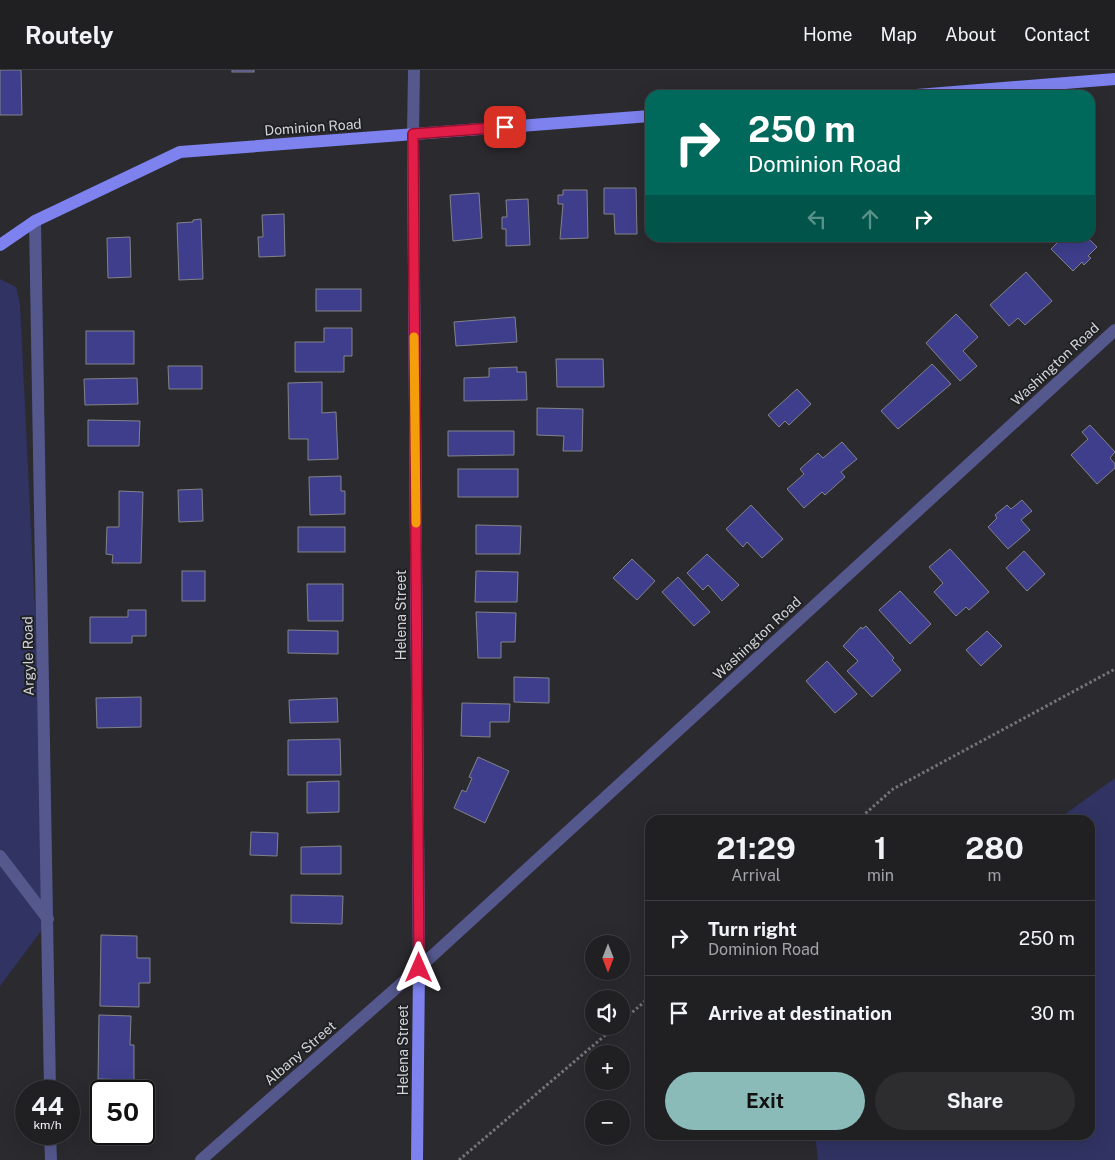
<!DOCTYPE html>
<meta charset="utf-8">
<style>
:root{--surface:#202023;--page:#2d2d30;--text:#f1f3f6;--muted:#a2a3a6;--line:#3d3e41;--accent:#8bbbb9}
body{margin:0;font-family:"Public Sans",sans-serif;background:var(--page);color:var(--text);height:100vh;display:flex;flex-direction:column;font-size:19px;white-space:nowrap}
*{box-sizing:border-box;margin:0}
p{font-size:16px;color:var(--muted)}
.icon{flex:none;width:28px;height:28px;fill:none;stroke:currentColor;stroke-width:2;stroke-linecap:round;stroke-linejoin:round}
.map{position:relative;flex:1;overflow:hidden}
.details{position:absolute;left:645px;top:745px;width:450px;height:325px;display:flex;flex-direction:column;background:var(--surface);border-radius:15px;box-shadow:0 5px 20px #0002,0 0 0 1px var(--line)}
.details>*{flex:none}
.guide{position:absolute;left:645px;top:20px;width:450px;height:152px;border-radius:15px;box-shadow:0 5px 20px #0002,0 0 0 1px var(--line);background:#00695c;color:#fff;overflow:hidden}
.needle{width:32px;rotate:180deg}
.buttons{position:absolute;left:585px;top:865px;display:grid;gap:10px}
.buttons a{display:grid;place-items:center;width:45px;height:45px;border-radius:50%;background:var(--surface);box-shadow:0 5px 20px #0002,0 0 0 1px var(--line);font-size:25px}
.speed{position:absolute;left:15px;top:1010px;display:flex;gap:10px;font-size:25px;font-weight:700;text-align:center}
.speed>*{display:grid;place-content:center;width:65px;height:65px;border-radius:50%;background:var(--surface);box-shadow:0 5px 20px #0002,0 0 0 1px var(--line);line-height:1}
.speed small{font-size:12px;font-weight:400}
.speed .limit{border:2px solid #111;border-radius:8px;background:#fff;color:#111}
.pin{position:absolute;display:grid;place-items:center;width:42px;height:42px;color:#fff;margin:-21px;border-radius:10px;box-shadow:0 2px 8px #0006}
.me{position:absolute;width:55px;margin:-28px;rotate:0deg;stroke-linejoin:round;filter:drop-shadow(0 0 4px #0008)}
.turn{display:flex;align-items:center;gap:18px;height:105px;padding:0 20px;font-size:22px}
.turn .icon{width:65px;height:65px;stroke-width:2.5}
.turn b{display:block;font-size:35px;line-height:42px}
.lanes{display:flex;align-items:center;height:48px;padding:0 20px;background:#0003;justify-content:center;gap:25px;direction:ltr}
.lanes .off{opacity:.35}
.eta{display:flex;justify-content:space-evenly;align-items:center;height:85px;text-align:center}
.eta b{font-size:30px;font-weight:700;line-height:35px}
.action{display:flex;gap:10px;margin-top:auto;padding:10px 20px}
.action a{flex:1;height:58px;border-radius:30px;background:var(--accent);color:#111;font-size:20px;font-weight:700;line-height:58px;text-align:center}
.action a+a{background:var(--page);color:var(--text)}
ul{padding:0;list-style:none}
li{display:flex;align-items:center;gap:15px;height:75px;padding:0 20px;border-top:1px solid var(--line)}
li div{flex:1}
li b{display:block;font-size:19px}
li em{font-style:normal}
header{display:flex;align-items:center;gap:30px;box-sizing:border-box;height:70px;padding:0 25px;background:var(--surface);border-bottom:1px solid var(--line)}
header strong{font-size:24px}
nav{display:flex;gap:28px;margin-inline-start:auto;font-size:18px}
.map>svg:first-child{display:block}
</style>
<header>
<strong>Routely</strong>
<nav><a>Home</a><a>Map</a><a>About</a><a>Contact</a></nav>
</header>
<div class="map">
<svg width="1115" height="1090" viewBox="0 0 1115 1090">
<rect width="100%" height="100%" fill="#2a2a2f"/>
<g fill="#313363">
<polygon points="0,209 16,217 20,234 50,849 0,916"/>
<polygon points="1115,708 1115,1090 818,1090 815,1065 1090,1065 1090,750 1057,750"/>
</g>
<g fill="#3e3e8c" stroke="#828389">
<polygon points="0,0 21,0 22,45 0,45"/>
<rect x="232" y="0" width="22" height="2"/>
<polygon points="604,118 636,118 637,164 615,164 614,144 604,144"/>
<polygon points="563,120 587,120 588,168 560,169 563,134 558,134 558,125 563,125"/>
<polygon points="479,123 482,168 453,171 450,125"/>
<polygon points="647,125 650,125 650,161 649,161"/>
<polygon points="528,129 530,175 506,176 506,159 502,159 502,147 507,147 506,130"/>
<polygon points="284,144 285,186 259,187 258,167 263,167 262,145"/>
<polygon points="201,149 203,209 179,210 177,153 193,152 193,150"/>
<polygon points="130,167 131,207 108,208 107,168"/>
<polygon points="1062,168 1088,168 1097,177 1088,186 1091,188 1084,195 1082,192 1073,201 1051,179"/>
<polygon points="1026,202 1052,231 1025,255 1018,248 1009,256 990,235"/>
<rect x="316" y="219" width="45" height="22"/>
<polygon points="956,244 978,267 963,281 977,296 960,311 926,273"/>
<polygon points="515,247 517,272 456,276 454,252"/>
<polygon points="324,258 352,258 352,286 344,286 344,302 295,302 295,272 324,272"/>
<rect x="86" y="261" width="48" height="33"/>
<polygon points="556,289 603,289 604,317 557,317"/>
<polygon points="932,294 951,314 898,359 881,341"/>
<polygon points="168,296 202,296 202,319 169,319"/>
<polygon points="517,297 517,302 526,302 527,330 464,331 464,308 489,307 489,298"/>
<polygon points="137,308 138,334 85,335 84,309"/>
<polygon points="322,312 322,343 336,342 338,389 308,390 308,369 289,369 288,313"/>
<polygon points="797,319 811,334 789,355 785,351 779,357 768,345"/>
<polygon points="537,338 583,339 582,381 563,381 564,366 537,365"/>
<polygon points="88,350 140,351 139,376 88,376"/>
<polygon points="1090,355 1115,382 1110,388 1115,394 1115,398 1097,414 1071,385 1088,369 1082,362"/>
<polygon points="448,361 514,361 514,385 448,386"/>
<polygon points="842,372 857,389 841,402 845,407 825,425 822,422 804,438 787,419 804,404 800,399 818,383 823,388"/>
<rect x="458" y="399" width="60" height="28"/>
<polygon points="341,406 341,421 345,421 345,444 310,445 309,407"/>
<polygon points="202,419 203,451 179,452 178,420"/>
<polygon points="119,421 143,422 141,493 112,493 113,485 106,484 107,457 119,457"/>
<polygon points="1022,430 1032,441 1021,450 1030,460 1008,479 988,457 997,448 995,445 1007,435 1011,439"/>
<polygon points="751,435 783,469 762,488 747,472 743,477 726,459"/>
<polygon points="476,455 521,456 520,484 476,484"/>
<rect x="298" y="457" width="47" height="25"/>
<polygon points="950,479 989,522 969,540 966,537 956,546 934,522 943,513 929,497"/>
<polygon points="1024,481 1045,504 1027,521 1006,498"/>
<polygon points="707,484 739,515 722,531 708,515 703,520 687,503"/>
<polygon points="632,489 655,511 637,530 613,508"/>
<rect x="182" y="501" width="23" height="30"/>
<polygon points="476,501 518,502 517,532 475,532"/>
<polygon points="678,507 710,542 694,556 662,522"/>
<polygon points="307,514 343,514 343,551 308,551"/>
<polygon points="900,521 931,554 910,574 879,540"/>
<polygon points="128,540 146,540 146,566 132,566 132,573 90,573 90,547 128,547"/>
<polygon points="476,542 516,543 515,572 501,572 501,588 478,588"/>
<polygon points="866,556 894,588 892,590 901,600 872,627 847,601 858,591 843,576 861,557 862,559"/>
<polygon points="288,560 338,561 338,584 288,583"/>
<polygon points="987,561 1002,576 981,596 966,580"/>
<polygon points="827,591 857,624 835,643 806,611"/>
<polygon points="514,607 549,608 549,633 514,632"/>
<polygon points="141,627 141,657 97,658 96,628"/>
<polygon points="337,628 338,652 290,653 289,630"/>
<polygon points="462,633 510,634 509,652 490,652 490,667 461,666"/>
<polygon points="340,669 341,705 288,705 288,670"/>
<polygon points="478,687 509,701 485,753 454,738 462,720 466,722 472,708 469,707"/>
<polygon points="339,711 339,742 307,743 307,712"/>
<polygon points="251,762 278,763 277,786 250,785"/>
<polygon points="341,776 341,804 301,804 301,777"/>
<polygon points="291,825 343,826 342,854 291,853"/>
<polygon points="101,865 137,866 137,888 150,888 150,913 139,913 139,937 100,936"/>
<polygon points="99,945 131,946 130,975 134,975 134,1010 98,1009"/>
</g>
<g fill="none" stroke-linecap="round" stroke-linejoin="round">
<g stroke="#75767a" stroke-width="3" stroke-dasharray="2.5 2.5" stroke-linecap="butt">
<polyline points="858,750 893,719 1115,599"/>
<polyline points="621,952 650,927"/>
<polyline points="459,1090 616,956"/>
</g>
<g stroke="#54588d" stroke-width="12">
<polyline points="413,64 414,0"/>
<polyline points="35,151 50,1021"/>
<polyline points="0,786 48,849"/>
<polyline points="50,1064 51,1090"/>
<polyline points="201,1090 419,898 1115,260"/>
</g>
<g stroke="#7d82ee" stroke-width="12">
<polyline points="917,25 1115,9"/>
<polyline points="413,64 419,898 417,1090"/>
<polyline points="0,175 35,151 180,82 650,46"/>
</g>
</g>
<g fill="none" stroke-linecap="round" stroke-linejoin="round">
<g stroke="#92132f" stroke-width="12">
<polyline id="route" points="419,898 413,64 505,57"/>
</g>
<use href="#route" stroke="#e11d48" stroke-width="9"/>
<polyline stroke="#f59e0b" stroke-width="9" points="414,267 416,453"/>
</g>
<g text-anchor="middle" stroke-width="4" stroke-linejoin="round" paint-order="stroke">
<g font-size="14" fill="#d3d4d7" stroke="#202125">
<text transform="translate(313 57) rotate(-4)" y="5">Dominion Road</text>
<text transform="translate(1055 294) rotate(-43)" y="5">Washington Road</text>
<text transform="translate(401 545) rotate(-90)" y="5">Helena Street</text>
<text transform="translate(757 568) rotate(-43)" y="5">Washington Road</text>
<text transform="translate(28 586) rotate(-91)" y="5">Argyle Road</text>
<text transform="translate(403 980) rotate(-90)" y="5">Helena Street</text>
<text transform="translate(300 983) rotate(-41)" y="5">Albany Street</text>
</g>
</g>
</svg>
<div class="buttons">
<a><svg class="needle" viewBox="-14 -14 28 28"><path d="M0-13l5 13h-10z" fill="#e53935"/><path d="M0 13l5-13h-10z" fill="#a2a3a6"/></svg></a>
<a><svg class="icon" aria-label="sound" viewBox="0 0 24 24"><path d="M4 9h4l5-4v14l-5-4H4zM17 9q2 3 0 6"/></svg></a>
<a>+</a>
<a>−</a>
</div>
<div class="speed"><div>44<small>km/h</small></div><div class="limit">50</div></div>
<div class="pin" style="left:505px;top:57px;background:#d93025"><svg class="icon" aria-label="arrive" viewBox="0 0 24 24"><path d="M6 21V4h12l-3 4 3 4H6"/></svg></div>
<svg class="me" style="left:419px;top:898px" viewBox="-20 -20 40 40"><path d="M0-17L14 15 0 8-14 15z" fill="#e11d48" stroke="#fff" stroke-width="4"/></svg>
<div class="guide">
<div class="turn"><svg class="icon" aria-label="right" viewBox="0 0 24 24"><path d="M7 20v-9h11M14 6l5 5-5 5"/></svg><div><b>250 m</b>Dominion Road</div></div>
<div class="lanes"><svg class="icon off" aria-label="left" viewBox="0 0 24 24"><path d="M17 20v-9H6M10 6l-5 5 5 5"/></svg><svg class="icon off" aria-label="ahead" viewBox="0 0 24 24"><path d="M12 20V5M6 11l6-6 6 6"/></svg><svg class="icon" aria-label="right" viewBox="0 0 24 24"><path d="M7 20v-9h11M14 6l5 5-5 5"/></svg></div>
</div>
<section class="details">
<div class="eta">
<div><b>21:29</b><p>Arrival</p></div>
<div><b>1</b><p>min</p></div>
<div><b>280</b><p>m</p></div>
</div>
<ul>
<li><svg class="icon" aria-label="right" viewBox="0 0 24 24"><path d="M7 20v-9h11M14 6l5 5-5 5"/></svg><div><b>Turn right</b><p>Dominion Road</p></div><em>250 m</em></li>
<li><svg class="icon" aria-label="arrive" viewBox="0 0 24 24"><path d="M6 21V4h12l-3 4 3 4H6"/></svg><div><b>Arrive at destination</b></div><em>30 m</em></li>
</ul>
<div class="action"><a>Exit</a><a>Share</a></div>
</section>
</div>
